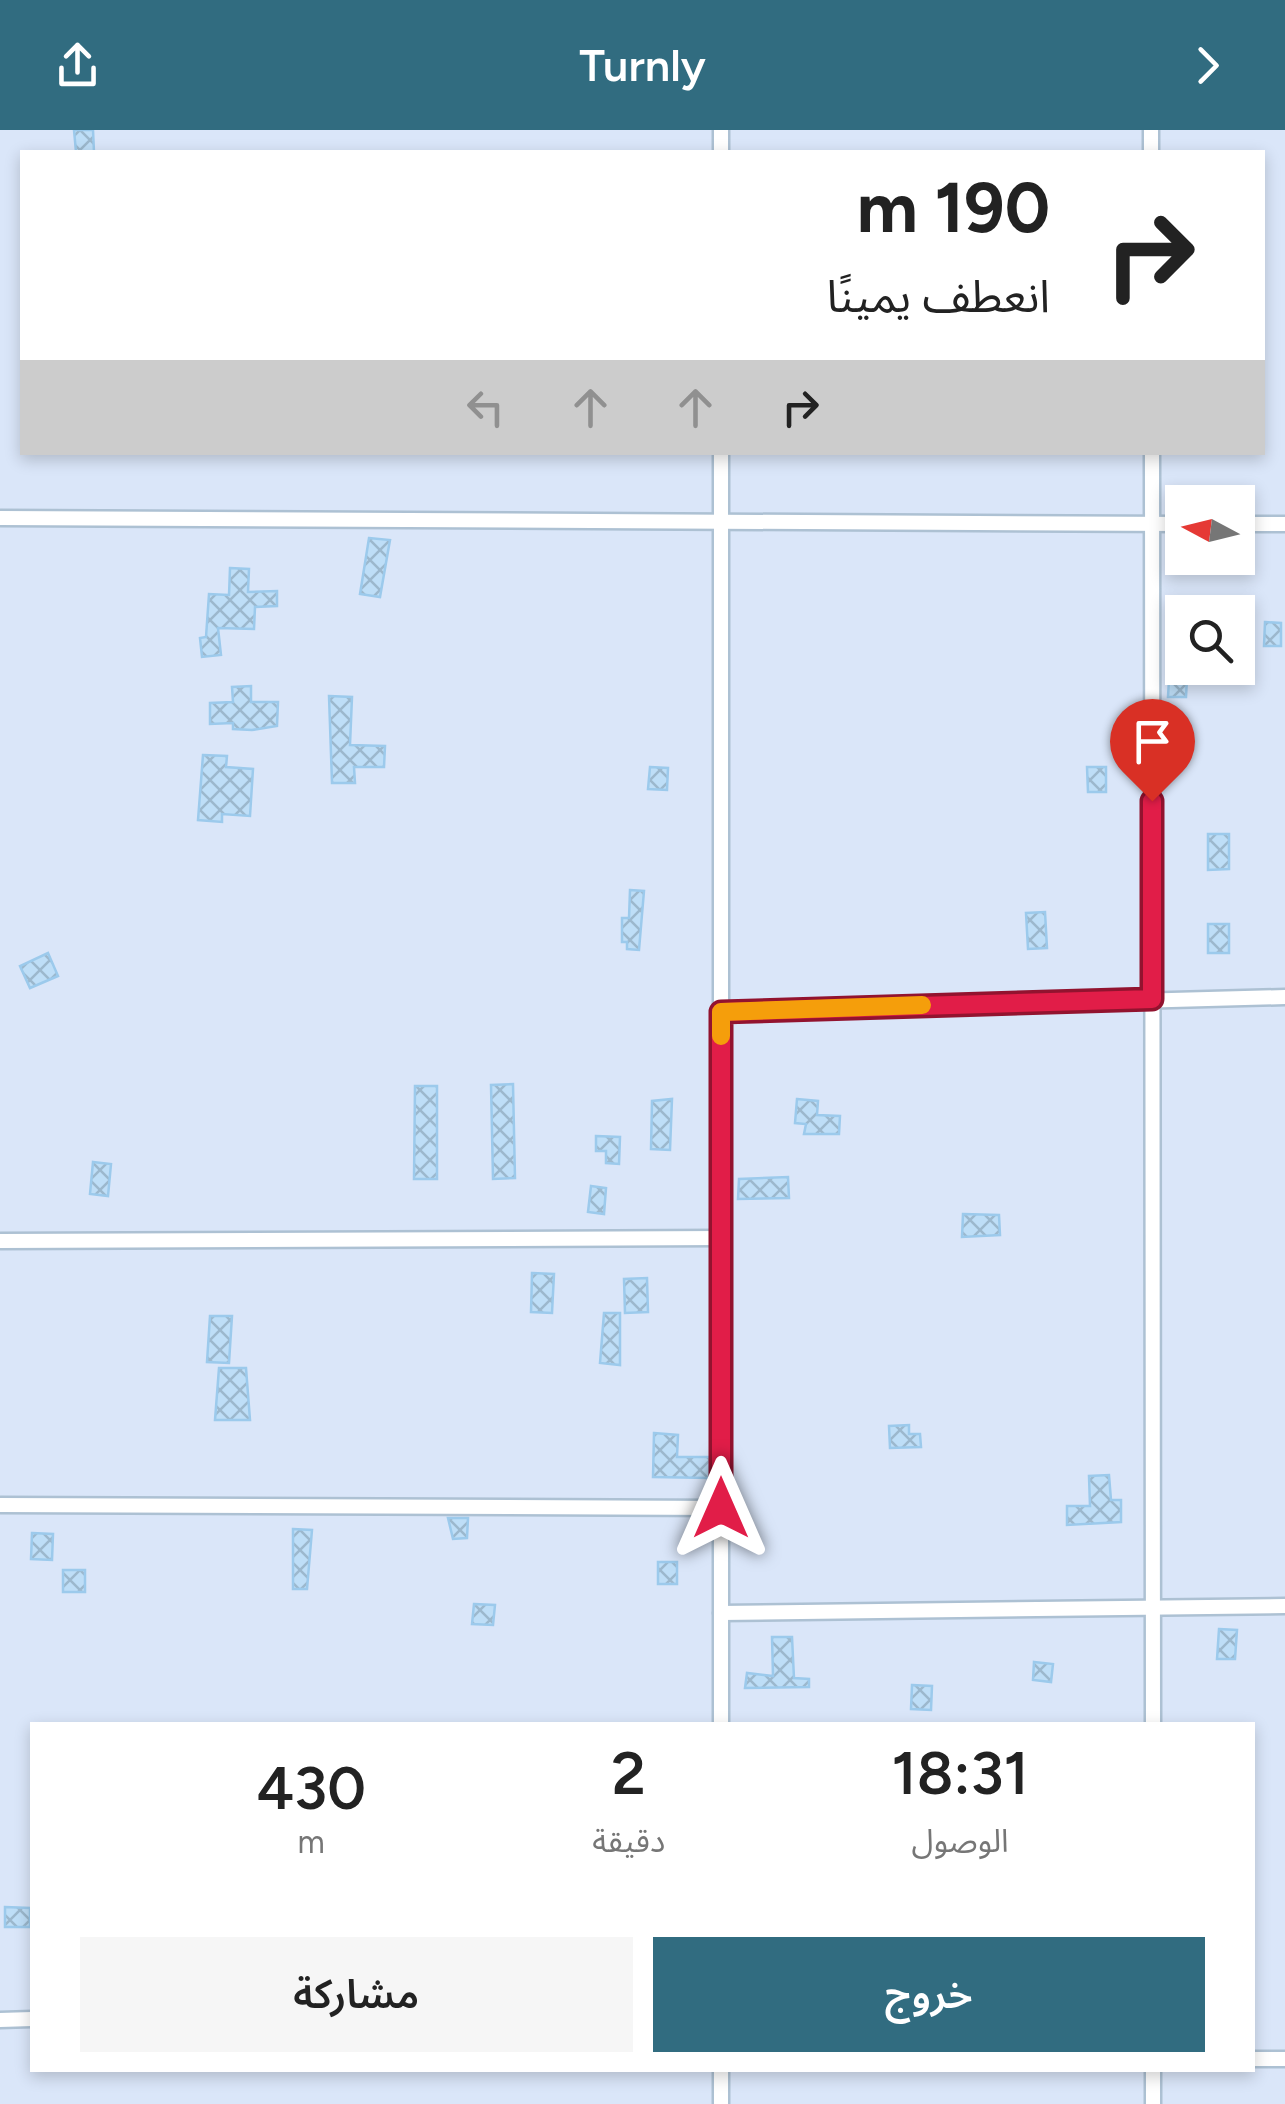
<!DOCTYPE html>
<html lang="ar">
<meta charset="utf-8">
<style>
:root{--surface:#fff;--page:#f6f6f6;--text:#222;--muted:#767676;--accent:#316c80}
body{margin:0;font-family:Figtree,"Noto Sans Arabic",sans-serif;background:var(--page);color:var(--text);direction:rtl;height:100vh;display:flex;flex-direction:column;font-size:38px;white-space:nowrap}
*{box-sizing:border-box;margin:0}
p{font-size:32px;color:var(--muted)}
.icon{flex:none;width:55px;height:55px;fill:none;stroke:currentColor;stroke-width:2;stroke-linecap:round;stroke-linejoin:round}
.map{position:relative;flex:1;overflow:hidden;direction:ltr}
.drawer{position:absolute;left:30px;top:1592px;width:1225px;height:350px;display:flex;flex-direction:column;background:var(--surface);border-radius:0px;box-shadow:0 5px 15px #0003;direction:rtl}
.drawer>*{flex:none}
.banner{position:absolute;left:20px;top:20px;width:1245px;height:305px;border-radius:0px;box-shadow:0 5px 15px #0003;direction:rtl;background:#fff;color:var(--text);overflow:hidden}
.needle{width:65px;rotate:277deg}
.fabs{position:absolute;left:1165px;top:355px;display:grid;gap:20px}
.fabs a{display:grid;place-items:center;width:90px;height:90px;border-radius:0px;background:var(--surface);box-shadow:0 5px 15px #0003;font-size:50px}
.pin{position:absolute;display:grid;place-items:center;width:85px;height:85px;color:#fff;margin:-102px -42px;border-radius:50% 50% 50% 0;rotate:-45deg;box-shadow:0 0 10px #0007}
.pin .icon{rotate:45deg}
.me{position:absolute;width:110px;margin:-55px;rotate:0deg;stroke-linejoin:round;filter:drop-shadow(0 0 8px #0008)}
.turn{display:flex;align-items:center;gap:35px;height:210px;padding:0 50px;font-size:45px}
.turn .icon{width:130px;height:130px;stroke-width:2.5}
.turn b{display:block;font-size:70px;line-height:85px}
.lanes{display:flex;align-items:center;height:95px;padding:0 50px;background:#0003;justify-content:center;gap:50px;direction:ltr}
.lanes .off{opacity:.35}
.eta{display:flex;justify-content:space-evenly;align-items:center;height:170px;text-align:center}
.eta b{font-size:60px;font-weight:600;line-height:70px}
.primary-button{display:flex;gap:20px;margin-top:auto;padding:20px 50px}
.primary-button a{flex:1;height:115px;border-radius:0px;background:var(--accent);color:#fff;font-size:40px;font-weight:600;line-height:115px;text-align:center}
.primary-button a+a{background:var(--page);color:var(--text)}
header{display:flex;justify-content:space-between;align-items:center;height:130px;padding:0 50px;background:var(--accent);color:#fff;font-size:45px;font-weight:600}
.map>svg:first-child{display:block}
</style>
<header><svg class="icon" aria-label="forward" viewBox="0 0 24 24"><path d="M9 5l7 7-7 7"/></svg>Turnly<svg class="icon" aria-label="share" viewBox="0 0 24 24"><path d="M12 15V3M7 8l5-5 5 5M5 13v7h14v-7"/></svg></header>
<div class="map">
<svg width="1285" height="1974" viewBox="0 0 1285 1974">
<defs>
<pattern id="building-cross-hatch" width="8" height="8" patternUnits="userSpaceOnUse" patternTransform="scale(2.5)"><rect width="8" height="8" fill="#bedef7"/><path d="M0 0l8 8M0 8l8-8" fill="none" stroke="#9cb8cd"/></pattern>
</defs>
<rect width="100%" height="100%" fill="#e9f1fe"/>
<path fill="#dae6f9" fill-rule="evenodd" d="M 0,0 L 1285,0 L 1285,1974 L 0,1974 ZM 22,22 L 1262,22 L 1262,322 L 22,322 ZM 1182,372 L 1238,372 L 1238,428 L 1182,428 ZM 1182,482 L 1238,482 L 1238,538 L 1182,538 ZM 32,1595 L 1252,1595 L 1252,1940 L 32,1940 Z"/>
<g fill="url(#building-cross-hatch)" stroke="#9ccaec" stroke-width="2.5">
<polygon points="74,0 93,0 94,22 76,22"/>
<polygon points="369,408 390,410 380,467 360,464"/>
<polygon points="230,438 249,439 248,462 277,461 277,476 255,477 254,499 218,498 221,525 202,527 200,508 206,507 209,464 229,465"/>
<polygon points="1265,492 1281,493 1281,516 1264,516"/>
<polygon points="1169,549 1187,549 1186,567 1168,567"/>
<polygon points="251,556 251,572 278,572 277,596 252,600 233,599 233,593 210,594 210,573 233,572 232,557"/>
<polygon points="329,566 352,567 350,615 385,616 384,637 354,637 355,653 332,653"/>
<polygon points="203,625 227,626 226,637 253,639 250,686 222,684 222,692 198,690"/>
<polygon points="650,637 668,638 667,660 648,659"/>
<polygon points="1087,637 1106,637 1106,662 1088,662"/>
<polygon points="1208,704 1229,704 1229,739 1208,740"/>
<polygon points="630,760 644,761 639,820 627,819 627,812 622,812 622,788 629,788"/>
<polygon points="1045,782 1047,818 1028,819 1026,783"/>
<rect x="1208" y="794" width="21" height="29"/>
<polygon points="48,823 58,846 30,858 20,836"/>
<polygon points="513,954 515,1048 493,1049 491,955"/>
<polygon points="415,956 437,956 437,1049 414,1049"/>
<polygon points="672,969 670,1020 651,1019 652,971"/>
<polygon points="797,969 818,971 817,985 840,986 839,1004 804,1004 806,994 795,993"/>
<polygon points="596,1006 620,1007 619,1034 606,1033 606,1021 596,1021"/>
<polygon points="93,1032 111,1034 108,1066 90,1064"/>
<polygon points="788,1047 789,1068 738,1069 739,1049"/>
<polygon points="591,1056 606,1058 604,1084 588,1082"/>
<polygon points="963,1084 999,1085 1000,1105 962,1107"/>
<polygon points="532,1143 554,1144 552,1183 531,1182"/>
<polygon points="647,1148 648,1182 625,1183 624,1149"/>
<polygon points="604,1183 620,1183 620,1235 600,1233"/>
<polygon points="210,1186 232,1186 229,1233 207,1232"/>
<polygon points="219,1238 246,1238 250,1290 215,1290"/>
<polygon points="909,1295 909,1304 920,1304 921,1317 890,1318 889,1296"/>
<polygon points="654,1303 678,1305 677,1327 710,1327 710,1348 653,1347"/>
<polygon points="1109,1345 1111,1370 1121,1370 1121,1392 1067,1395 1067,1376 1090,1376 1089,1346"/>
<polygon points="448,1388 468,1388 467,1408 453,1409"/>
<polygon points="293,1399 312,1400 307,1459 293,1459"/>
<polygon points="32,1403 53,1404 52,1430 31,1429"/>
<rect x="658" y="1432" width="19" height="22"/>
<rect x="63" y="1440" width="22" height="22"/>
<polygon points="474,1474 495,1475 493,1495 472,1494"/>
<polygon points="1219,1499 1237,1500 1235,1529 1217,1529"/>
<polygon points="772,1507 792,1507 794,1548 809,1549 809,1557 745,1558 747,1543 773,1546"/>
<polygon points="1034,1532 1053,1534 1051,1552 1033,1550"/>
<polygon points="912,1555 932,1556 931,1580 911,1579"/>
<polygon points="5,1777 30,1778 30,1797 5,1797"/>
</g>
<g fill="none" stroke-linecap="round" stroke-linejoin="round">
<g stroke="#adc1d3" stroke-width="19">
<g id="street">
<polyline points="721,0 721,22"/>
<polyline points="1151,0 1151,22"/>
<polyline points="1152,322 1153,1595"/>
<polyline points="0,388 1182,394"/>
<polyline points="1238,394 1285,394"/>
<polyline points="721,882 1285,867"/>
<polyline points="0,1111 721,1108"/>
<polyline points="0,1375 721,1378"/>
<polyline points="721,1483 1285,1476"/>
<polyline points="721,1595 721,322"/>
<polyline points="0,1890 32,1889"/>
<polyline points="1252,1929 1285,1929"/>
<polyline points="721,1940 721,1974"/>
<polyline points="1153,1940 1153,1974"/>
</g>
</g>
<use href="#street" stroke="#fff" stroke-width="14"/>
</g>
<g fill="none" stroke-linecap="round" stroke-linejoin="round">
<g stroke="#92132f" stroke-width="25">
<polyline id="route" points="721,1378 721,882 1152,869 1152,671"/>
</g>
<use href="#route" stroke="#e11d48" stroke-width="18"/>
<polyline stroke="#f59e0b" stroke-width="18" points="721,906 721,882 922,875"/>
</g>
</svg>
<div class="fabs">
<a><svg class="needle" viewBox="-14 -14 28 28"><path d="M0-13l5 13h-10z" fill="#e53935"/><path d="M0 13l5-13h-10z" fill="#767676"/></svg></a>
<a><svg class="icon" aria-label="search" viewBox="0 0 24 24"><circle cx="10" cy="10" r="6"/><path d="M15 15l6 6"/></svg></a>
</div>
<div class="pin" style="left:1152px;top:671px;background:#d93025"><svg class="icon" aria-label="arrive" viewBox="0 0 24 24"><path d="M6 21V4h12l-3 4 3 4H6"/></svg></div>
<svg class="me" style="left:721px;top:1378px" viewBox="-20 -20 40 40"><path d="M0-17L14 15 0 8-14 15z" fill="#e11d48" stroke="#fff" stroke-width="4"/></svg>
<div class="banner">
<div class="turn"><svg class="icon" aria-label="right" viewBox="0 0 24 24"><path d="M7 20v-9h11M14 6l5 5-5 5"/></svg><div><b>190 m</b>انعطف يمينًا</div></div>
<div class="lanes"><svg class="icon off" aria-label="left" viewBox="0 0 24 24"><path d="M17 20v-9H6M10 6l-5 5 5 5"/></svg><svg class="icon off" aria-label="ahead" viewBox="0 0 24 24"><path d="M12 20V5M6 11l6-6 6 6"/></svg><svg class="icon off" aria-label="ahead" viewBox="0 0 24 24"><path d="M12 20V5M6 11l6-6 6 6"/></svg><svg class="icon" aria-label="right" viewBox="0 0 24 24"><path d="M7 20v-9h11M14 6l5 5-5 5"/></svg></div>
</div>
<section class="drawer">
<div class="eta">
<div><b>18:31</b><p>الوصول</p></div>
<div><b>2</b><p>دقيقة</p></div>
<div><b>430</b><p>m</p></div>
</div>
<div class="primary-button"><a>خروج</a><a>مشاركة</a></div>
</section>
</div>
